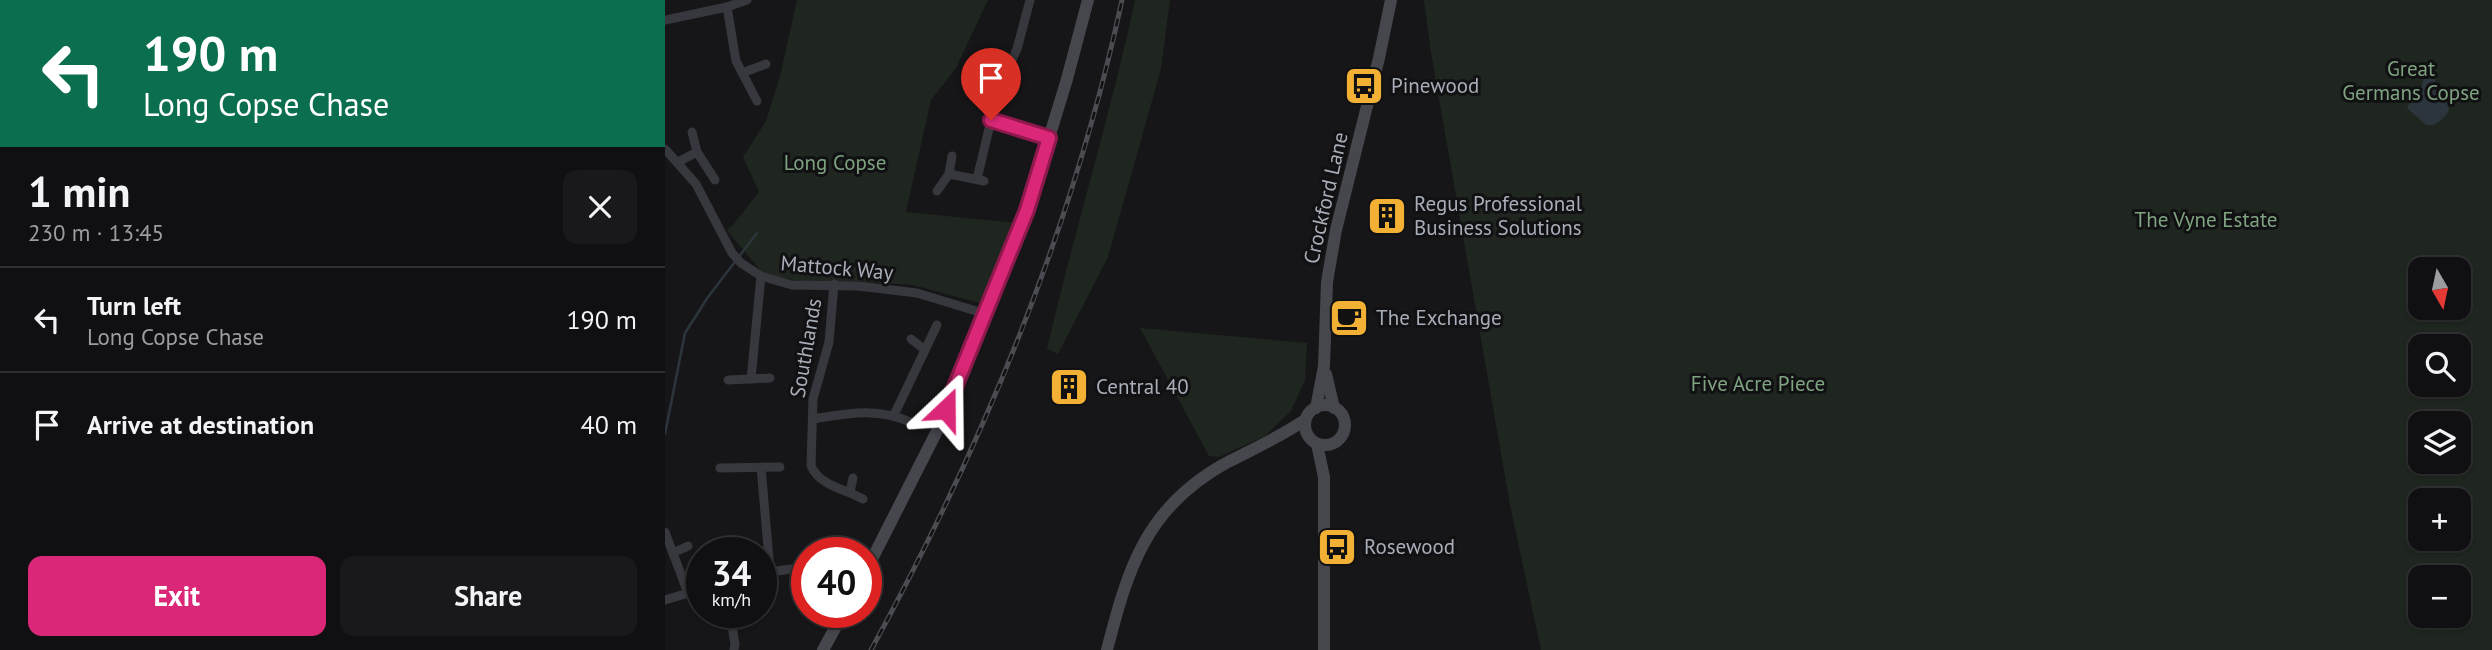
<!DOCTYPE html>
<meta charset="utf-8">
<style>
:root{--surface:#101012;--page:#19191b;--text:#f1f3f6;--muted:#9c9d9f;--line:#303032;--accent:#db2777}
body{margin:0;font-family:"PT Sans",sans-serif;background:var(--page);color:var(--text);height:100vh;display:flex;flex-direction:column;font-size:26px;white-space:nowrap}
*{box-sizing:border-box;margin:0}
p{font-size:23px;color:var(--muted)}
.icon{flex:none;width:38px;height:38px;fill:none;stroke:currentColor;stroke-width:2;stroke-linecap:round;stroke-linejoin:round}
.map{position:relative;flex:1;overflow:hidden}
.details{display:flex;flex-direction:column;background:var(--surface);width:665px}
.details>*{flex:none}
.banner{background:#0b6e4f;color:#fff;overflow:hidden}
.needle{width:46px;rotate:171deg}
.controls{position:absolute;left:1743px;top:257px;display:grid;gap:14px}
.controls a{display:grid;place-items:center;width:63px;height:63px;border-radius:14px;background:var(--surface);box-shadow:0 2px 5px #0004,0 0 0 2px var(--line);font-size:35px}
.speed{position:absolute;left:21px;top:537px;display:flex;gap:14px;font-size:35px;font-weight:700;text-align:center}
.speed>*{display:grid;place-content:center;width:91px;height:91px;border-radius:50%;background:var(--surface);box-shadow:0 2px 5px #0004,0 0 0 2px var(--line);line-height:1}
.speed small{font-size:18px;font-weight:400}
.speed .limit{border:10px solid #d22;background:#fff;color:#111}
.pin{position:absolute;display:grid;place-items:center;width:60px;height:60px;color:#fff;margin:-72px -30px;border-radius:50% 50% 50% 0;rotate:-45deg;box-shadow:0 0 7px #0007}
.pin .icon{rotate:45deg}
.me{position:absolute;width:77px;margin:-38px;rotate:23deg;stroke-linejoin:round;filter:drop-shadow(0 0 5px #0008)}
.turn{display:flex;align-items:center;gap:24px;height:147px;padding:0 28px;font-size:32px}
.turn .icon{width:91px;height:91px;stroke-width:2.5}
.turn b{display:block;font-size:49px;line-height:60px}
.round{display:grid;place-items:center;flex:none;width:74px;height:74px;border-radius:14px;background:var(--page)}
.overview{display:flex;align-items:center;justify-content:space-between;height:119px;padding:0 28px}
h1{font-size:42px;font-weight:700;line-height:52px}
.button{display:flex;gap:14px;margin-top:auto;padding:14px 28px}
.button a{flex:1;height:80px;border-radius:14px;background:var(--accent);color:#fff;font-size:28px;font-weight:700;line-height:80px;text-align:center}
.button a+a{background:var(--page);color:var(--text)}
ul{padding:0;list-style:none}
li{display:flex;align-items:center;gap:21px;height:105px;padding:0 28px;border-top:2px solid var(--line)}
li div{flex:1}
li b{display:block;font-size:26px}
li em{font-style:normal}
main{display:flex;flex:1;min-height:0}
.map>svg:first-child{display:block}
</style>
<main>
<section class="details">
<div class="banner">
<div class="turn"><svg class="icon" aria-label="left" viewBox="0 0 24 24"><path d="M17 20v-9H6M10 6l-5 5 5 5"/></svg><div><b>190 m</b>Long Copse Chase</div></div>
</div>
<div class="overview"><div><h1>1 min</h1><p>230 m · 13:45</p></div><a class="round"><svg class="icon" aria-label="close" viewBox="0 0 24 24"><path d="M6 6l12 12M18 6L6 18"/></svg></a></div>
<ul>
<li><svg class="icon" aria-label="left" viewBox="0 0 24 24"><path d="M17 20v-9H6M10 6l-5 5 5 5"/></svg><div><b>Turn left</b><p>Long Copse Chase</p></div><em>190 m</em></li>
<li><svg class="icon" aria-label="arrive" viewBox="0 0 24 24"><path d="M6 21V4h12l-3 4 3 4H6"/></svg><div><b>Arrive at destination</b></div><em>40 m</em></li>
</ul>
<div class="button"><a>Exit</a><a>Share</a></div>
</section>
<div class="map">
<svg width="1827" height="650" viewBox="0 0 1827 650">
<rect width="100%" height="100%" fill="#161618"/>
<g fill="#1e261f" fill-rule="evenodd">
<polygon points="132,0 323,0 291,68 266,100 241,212 352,223 318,304 248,285 190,281 132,281 97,272 63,232 62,229 68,225 94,192 78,157 101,121 115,76"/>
<path d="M 470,0 L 505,0 L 496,69 L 443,257 L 393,354 L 382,349 C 409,232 445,117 470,0 Z"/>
<path d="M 759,0 L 1827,0 L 1827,650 L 876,650 L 845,505 L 765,47 ZM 1755,270 L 1794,270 L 1794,308 L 1755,308 ZM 1755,346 L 1794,346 L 1794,385 L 1755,385 ZM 1755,424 L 1794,424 L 1794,462 L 1755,462 ZM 1755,500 L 1794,500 L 1794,539 L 1755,539 ZM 1755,578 L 1794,578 L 1794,616 L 1755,616 Z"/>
<polygon points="475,328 642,343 640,380 626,411 600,436 554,457 544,456"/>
</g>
<path fill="#2c353c" d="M 1766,71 L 1769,72 C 1767,94 1804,104 1769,125 L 1761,125 L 1742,108 L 1746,100 L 1754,97 L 1758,80 Z"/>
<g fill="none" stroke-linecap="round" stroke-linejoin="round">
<polyline stroke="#2c353c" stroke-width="2.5" points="0,434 20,333 43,297 92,233"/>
<g stroke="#37383d" stroke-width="9">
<polyline points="62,7 71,61 92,101"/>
<polyline points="0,20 62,7 82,0"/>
<polyline points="77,73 101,64"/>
<polyline points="326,120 384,138"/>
<polyline points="27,132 32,152 50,180"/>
<polyline points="0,149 31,184 67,253 76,263 96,276 127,285 193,286 252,293 321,314"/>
<polyline points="13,162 32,152"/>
<polyline points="284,174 319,181"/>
<polyline points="312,179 333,91 352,49 365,0"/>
<polyline points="272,191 284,174 287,156"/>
<path d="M 169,284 L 164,342 L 148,399 L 146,466 C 155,486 180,489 198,499"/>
<polyline points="246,339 259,349"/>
<polyline points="86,379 96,276"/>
<polyline points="63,380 105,378"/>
<polyline points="229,415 272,325"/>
<path d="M 148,419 C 185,413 211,407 248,423"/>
<polyline points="96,467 105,571"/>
<polyline points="55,468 115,467"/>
<polyline points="185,492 188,478"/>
<polyline points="0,532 23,593"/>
<polyline points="8,553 23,546"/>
<polyline points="96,573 127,569 142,574"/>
<polyline points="0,600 37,589"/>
<polyline points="65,612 70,645 69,650"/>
</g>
<g stroke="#45474d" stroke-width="12">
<polyline points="661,374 669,408"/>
<circle cx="660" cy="425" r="20"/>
<polyline points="651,408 659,366 662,282 671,230 714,58 726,0"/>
<polyline points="652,444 659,477 659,650"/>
<polyline points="201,571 272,431 362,210 402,79 423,0"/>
<polyline points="158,650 179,612"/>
<path d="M 442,650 C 463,568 481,507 561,463 C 588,449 615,437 640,420"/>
</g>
<g stroke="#4a4c52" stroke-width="5">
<path id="rail" d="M 206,650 C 318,445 408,229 457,0"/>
</g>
<use href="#rail" stroke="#111113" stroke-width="2.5" stroke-dasharray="8" stroke-linecap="butt"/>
</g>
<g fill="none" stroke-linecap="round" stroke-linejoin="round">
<g stroke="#8e194d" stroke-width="18">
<polyline id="route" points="281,409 362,210 384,138 326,120"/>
</g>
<use href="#route" stroke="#db2777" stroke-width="12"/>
</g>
<defs>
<g id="bus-square" transform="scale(2.0125)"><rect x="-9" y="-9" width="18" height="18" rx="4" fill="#f2b134" stroke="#111113"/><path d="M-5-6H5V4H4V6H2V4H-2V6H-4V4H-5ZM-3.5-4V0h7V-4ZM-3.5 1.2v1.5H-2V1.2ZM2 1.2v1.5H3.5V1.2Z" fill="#111"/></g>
<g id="building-square" transform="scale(2.0125)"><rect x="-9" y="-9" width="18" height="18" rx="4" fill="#f2b134" stroke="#111113"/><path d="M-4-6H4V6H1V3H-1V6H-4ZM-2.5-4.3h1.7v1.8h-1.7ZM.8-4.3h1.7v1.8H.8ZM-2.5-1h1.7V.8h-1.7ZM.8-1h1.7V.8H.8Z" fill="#111"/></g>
<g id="cafe-square" transform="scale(2.0125)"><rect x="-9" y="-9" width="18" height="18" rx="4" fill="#f2b134" stroke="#111113"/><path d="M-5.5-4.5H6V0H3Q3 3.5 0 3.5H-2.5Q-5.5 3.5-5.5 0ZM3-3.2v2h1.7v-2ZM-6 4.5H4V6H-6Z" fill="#111"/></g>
</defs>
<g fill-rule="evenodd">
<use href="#bus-square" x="699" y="86"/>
<use href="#building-square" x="722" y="216"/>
<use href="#cafe-square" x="684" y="318"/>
<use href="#building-square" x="404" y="387"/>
<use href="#bus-square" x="672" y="547"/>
</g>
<g text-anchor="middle" stroke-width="6" stroke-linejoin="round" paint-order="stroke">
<g font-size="21" fill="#7fa381" stroke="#111113">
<text x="1746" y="76">Great<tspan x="1746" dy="24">Germans Copse</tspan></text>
<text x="170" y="170">Long Copse</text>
<text x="1541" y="227">The Vyne Estate</text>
<text x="1093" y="391">Five Acre Piece</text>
</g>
<g font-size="21" fill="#a8adb8" stroke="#111113" text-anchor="start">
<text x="726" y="93">Pinewood</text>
<text x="749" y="211">Regus Professional<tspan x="749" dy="24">Business Solutions</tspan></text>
<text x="711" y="325">The Exchange</text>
<text x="431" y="394">Central 40</text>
<text x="699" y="554">Rosewood</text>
</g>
<g font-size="21" fill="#a8adb8" stroke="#111113">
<text transform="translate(661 198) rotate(-77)" y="7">Crockford Lane</text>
<text transform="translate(172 268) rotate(5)" y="7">Mattock Way</text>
<text transform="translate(141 348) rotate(-80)" y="7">Southlands</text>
</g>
</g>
</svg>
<div class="controls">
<a><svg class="needle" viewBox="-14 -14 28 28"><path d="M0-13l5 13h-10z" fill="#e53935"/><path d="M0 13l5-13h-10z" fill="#9c9d9f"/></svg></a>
<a><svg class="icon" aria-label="search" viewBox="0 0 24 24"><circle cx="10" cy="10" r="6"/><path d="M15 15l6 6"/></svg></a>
<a><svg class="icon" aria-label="layers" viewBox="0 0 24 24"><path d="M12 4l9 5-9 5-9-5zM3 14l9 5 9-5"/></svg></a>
<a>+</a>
<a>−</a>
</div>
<div class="speed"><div>34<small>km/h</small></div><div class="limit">40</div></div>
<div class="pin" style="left:326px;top:120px;background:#d93025"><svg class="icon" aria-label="arrive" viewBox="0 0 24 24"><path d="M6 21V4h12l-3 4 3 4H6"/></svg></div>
<svg class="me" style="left:281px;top:409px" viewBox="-20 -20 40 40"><path d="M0-17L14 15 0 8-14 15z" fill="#db2777" stroke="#fff" stroke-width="4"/></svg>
</div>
</main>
